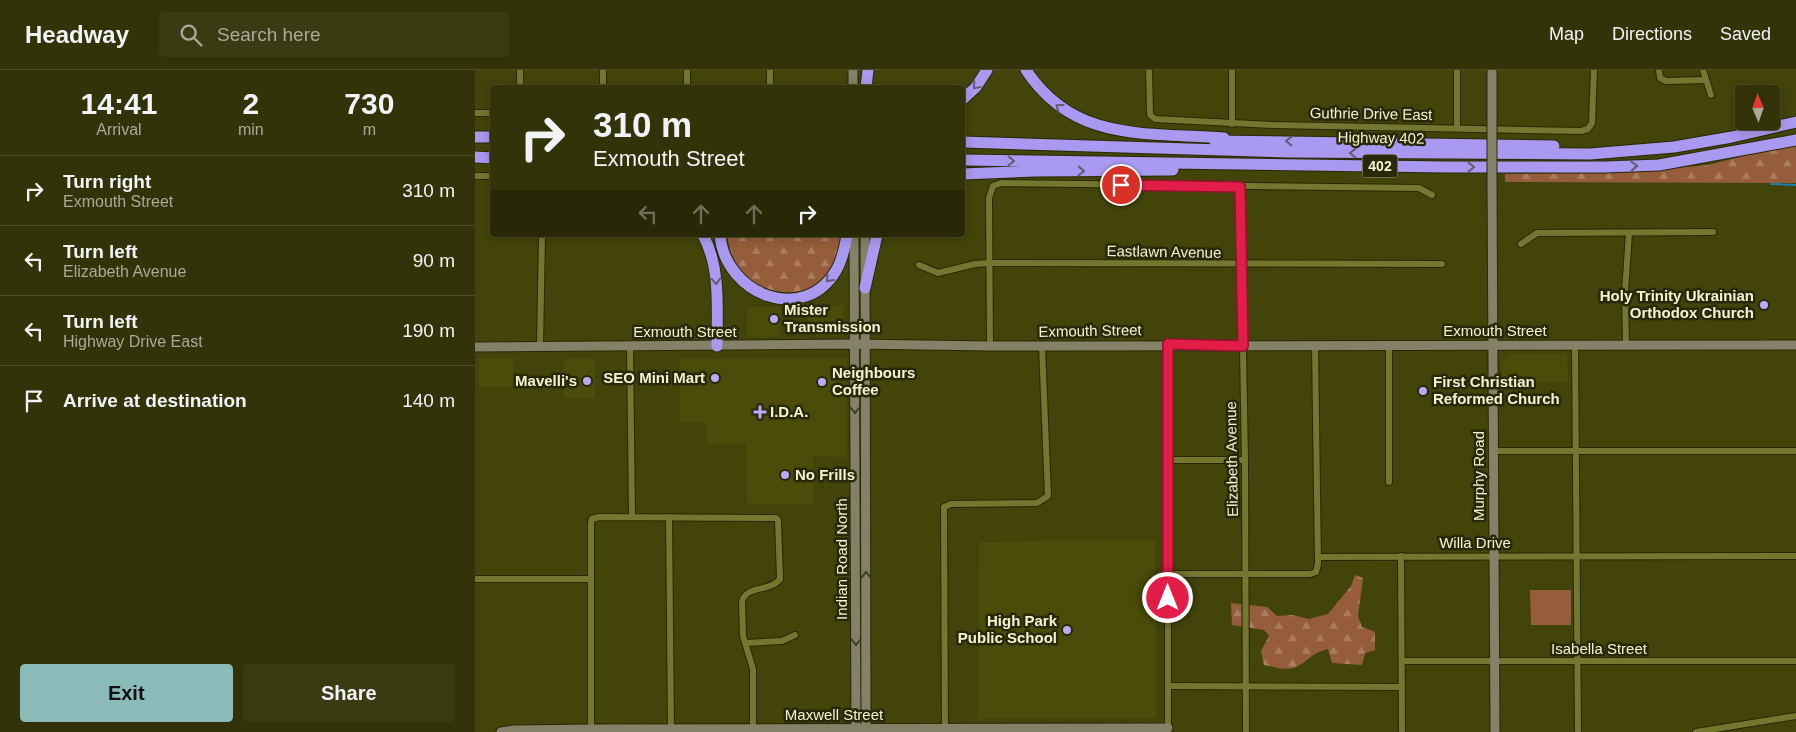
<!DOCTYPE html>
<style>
:root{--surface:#323308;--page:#3a3b12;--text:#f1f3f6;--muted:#a8aa9c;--line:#4d4e29;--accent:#8bbbb9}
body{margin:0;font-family:Helvetica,sans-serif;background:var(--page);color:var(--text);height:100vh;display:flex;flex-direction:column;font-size:19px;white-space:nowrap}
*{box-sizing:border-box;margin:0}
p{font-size:16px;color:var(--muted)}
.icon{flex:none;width:28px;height:28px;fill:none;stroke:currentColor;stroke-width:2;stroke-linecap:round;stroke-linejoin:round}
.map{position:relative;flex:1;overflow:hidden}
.sheet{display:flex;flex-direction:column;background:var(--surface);width:475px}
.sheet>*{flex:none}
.banner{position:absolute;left:15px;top:15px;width:475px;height:152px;border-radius:5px;box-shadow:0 2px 12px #0003,0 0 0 1px var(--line);background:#323308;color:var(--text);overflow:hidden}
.needle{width:32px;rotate:358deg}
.fabs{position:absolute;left:1260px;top:15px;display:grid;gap:10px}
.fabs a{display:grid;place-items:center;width:45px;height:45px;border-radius:5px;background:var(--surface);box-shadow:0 2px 12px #0003,0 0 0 1px var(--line);font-size:25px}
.pin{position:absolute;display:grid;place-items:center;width:42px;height:42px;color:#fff;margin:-21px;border:2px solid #fff;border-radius:50%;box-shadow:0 1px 5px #0007}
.me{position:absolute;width:55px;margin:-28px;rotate:0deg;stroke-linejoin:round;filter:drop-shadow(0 0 4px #0008)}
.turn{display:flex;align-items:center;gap:18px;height:105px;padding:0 20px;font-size:22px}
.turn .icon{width:65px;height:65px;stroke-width:2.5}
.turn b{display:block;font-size:35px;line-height:42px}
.lanes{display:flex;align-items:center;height:48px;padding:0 20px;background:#0003;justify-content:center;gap:25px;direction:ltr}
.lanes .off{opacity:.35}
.eta{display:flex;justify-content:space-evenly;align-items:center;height:85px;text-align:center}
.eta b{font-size:30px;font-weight:700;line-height:35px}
.button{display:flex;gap:10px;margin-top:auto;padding:10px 20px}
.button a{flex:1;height:58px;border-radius:5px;background:var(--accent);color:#111;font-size:20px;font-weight:700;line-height:58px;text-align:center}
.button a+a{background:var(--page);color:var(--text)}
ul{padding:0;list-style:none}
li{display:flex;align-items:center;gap:15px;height:70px;padding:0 20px;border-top:1px solid var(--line)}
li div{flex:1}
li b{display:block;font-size:19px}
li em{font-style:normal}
header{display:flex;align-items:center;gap:30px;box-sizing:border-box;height:70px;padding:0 25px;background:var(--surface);border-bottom:1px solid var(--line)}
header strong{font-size:24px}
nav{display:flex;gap:28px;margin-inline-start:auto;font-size:18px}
.search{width:350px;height:45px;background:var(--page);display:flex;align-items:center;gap:12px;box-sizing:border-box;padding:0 18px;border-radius:5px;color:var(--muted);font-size:19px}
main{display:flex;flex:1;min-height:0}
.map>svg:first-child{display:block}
</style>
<header>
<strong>Headway</strong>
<div class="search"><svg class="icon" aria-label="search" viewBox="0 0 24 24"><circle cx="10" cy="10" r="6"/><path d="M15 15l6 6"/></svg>Search here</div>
<nav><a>Map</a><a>Directions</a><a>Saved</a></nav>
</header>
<main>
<section class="sheet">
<div class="eta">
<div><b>14:41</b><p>Arrival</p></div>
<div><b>2</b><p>min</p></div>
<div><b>730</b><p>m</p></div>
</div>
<ul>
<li><svg class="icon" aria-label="right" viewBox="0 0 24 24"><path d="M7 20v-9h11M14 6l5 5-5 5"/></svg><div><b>Turn right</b><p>Exmouth Street</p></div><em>310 m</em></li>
<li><svg class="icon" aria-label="left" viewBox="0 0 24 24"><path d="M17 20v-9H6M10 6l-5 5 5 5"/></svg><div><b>Turn left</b><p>Elizabeth Avenue</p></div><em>90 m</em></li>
<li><svg class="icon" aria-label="left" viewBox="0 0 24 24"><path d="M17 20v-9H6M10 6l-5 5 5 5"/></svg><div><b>Turn left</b><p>Highway Drive East</p></div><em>190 m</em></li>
<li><svg class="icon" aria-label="arrive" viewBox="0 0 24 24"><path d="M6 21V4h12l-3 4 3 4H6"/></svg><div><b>Arrive at destination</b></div><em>140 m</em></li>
</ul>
<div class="button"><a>Exit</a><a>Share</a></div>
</section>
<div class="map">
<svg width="1321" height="662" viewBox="0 0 1321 662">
<defs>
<pattern id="forest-firs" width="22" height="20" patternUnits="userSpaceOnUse" patternTransform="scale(1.25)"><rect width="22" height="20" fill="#955d3b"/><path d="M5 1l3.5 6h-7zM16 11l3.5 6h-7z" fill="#a97d5f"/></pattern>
</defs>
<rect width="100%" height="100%" fill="#42440a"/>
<g fill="#4b4c09">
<polygon points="369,235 368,266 333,265 333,236"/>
<rect x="272" y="237" width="33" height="30"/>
<polygon points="1092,283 1093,312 1027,312 1026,290 1037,284"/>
<rect x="4" y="288" width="34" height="29"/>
<polygon points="371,288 372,387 338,386 339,434 272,434 271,374 232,375 231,352 205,352 205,289"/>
<rect x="89" y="289" width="31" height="39"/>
<polygon points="680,469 681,648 503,649 504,472"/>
</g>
<g fill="url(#forest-firs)">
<polygon points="1321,73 1321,113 1030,112 1030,104 1157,102 1233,95"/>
<path d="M 252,165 L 366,165 C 361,204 337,231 296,220 C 290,218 280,217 275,213 C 261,200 255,183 252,165 Z"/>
<path d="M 880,505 L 888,508 L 883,546 L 887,557 L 900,562 L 900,580 L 890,583 L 887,595 L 857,593 L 853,579 C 836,583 834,591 821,597 C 812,601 799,597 789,595 L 786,581 L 794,566 L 789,560 L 757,555 L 756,533 L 792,537 L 802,546 L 817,545 L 834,549 L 853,544 L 876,516 Z"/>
</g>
<polygon fill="#955d3b" points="1055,520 1096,520 1096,555 1056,555"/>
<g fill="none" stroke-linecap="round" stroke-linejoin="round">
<polyline stroke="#1a83ac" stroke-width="2" points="1296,114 1321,115"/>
<g stroke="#282903" stroke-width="8">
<g id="street">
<polyline points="45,0 45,18"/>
<polyline points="128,0 128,18"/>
<polyline points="212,0 212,18"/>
<polyline points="295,0 295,18"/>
<polyline points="674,0 675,45 680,49 799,55 1106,61 1113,59 1117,53 1119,0"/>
<polyline points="1184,0 1185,8 1191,11 1231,10"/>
<polyline points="1228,0 1236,25"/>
<polyline points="0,43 18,43"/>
<polyline points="757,54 757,0"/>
<polyline points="982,58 982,0"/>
<polyline points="0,106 18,106"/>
<polyline points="765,117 770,390 771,662"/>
<polyline points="1046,174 1062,163 1238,162"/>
<polyline points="444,195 463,203 500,194 515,193 967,194"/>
<polyline points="1151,274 1150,222 1154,163"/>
<polyline points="914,275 914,412"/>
<polyline points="1100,275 1103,662"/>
<polyline points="65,276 67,165"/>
<polyline points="155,276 157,447"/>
<polyline points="515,276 514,128 518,116 526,113 944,118 957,125"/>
<polyline points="1018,381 1321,381"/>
<polyline points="692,390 770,390"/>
<polyline points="194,447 196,659"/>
<polyline points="926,486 927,662"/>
<polyline points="843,487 1321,486"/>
<polyline points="693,504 835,504 841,502 843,494 840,275"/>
<polyline points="0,509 116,509"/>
<polyline points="271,573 307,571 320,565"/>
<polyline points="927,591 1321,591"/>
<polyline points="693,616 927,617"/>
<polyline points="470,661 469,437 476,434 562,433 573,426 567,276"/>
<polyline points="693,661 693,274"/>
<path d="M 116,662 L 116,453 L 117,449 L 124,447 L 301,448 L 303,450 L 305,509 C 296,522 270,515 267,532 L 268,566 L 278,599 L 278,660"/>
<polyline points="1221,662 1321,646"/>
</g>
</g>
<g stroke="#282903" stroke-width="11">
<g id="secondary">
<polyline points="1017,0 1017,44"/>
<polyline points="378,18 378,0"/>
<polyline points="1017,114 1020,662"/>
<polyline points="379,165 381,662"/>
<polyline points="390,165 391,662"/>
<polyline points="0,277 380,274 515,276 1321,275"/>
<polyline points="26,662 39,660 116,659 693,658"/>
</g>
</g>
<g stroke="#282903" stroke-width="13">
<g id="highway">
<path d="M 551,0 C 599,73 671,62 749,68"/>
<polyline points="391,18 393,0"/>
<polyline points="488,29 501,17 512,0"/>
<polyline points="0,67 18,67"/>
<polyline points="740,71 1079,76"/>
<polyline points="488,72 813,82 1115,84 1199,77 1257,67 1321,52"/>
<polyline points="0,87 18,88"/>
<polyline points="488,90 970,97 1130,97 1184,95 1321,70"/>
<polyline points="488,104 561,101 698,100"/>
<path d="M 228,165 C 246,198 242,239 242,276"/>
<path d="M 245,165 C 250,225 330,256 362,199 C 368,188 370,177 372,165"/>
<polyline points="390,218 402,165"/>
</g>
</g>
<use href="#street" stroke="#74772f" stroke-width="6"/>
<use href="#secondary" stroke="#848169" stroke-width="9"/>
<use href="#highway" stroke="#a999f0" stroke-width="11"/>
<g stroke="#282903" stroke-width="11" stroke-linecap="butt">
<polyline id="secondary-bridge" points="1017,44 1017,114"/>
</g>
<use href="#secondary-bridge" stroke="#848169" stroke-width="9"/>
</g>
<defs><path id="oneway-chevron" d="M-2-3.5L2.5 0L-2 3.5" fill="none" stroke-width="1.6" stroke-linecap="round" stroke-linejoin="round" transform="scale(1.25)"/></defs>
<g stroke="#625b72">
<use href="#oneway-chevron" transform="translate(501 16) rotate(130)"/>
<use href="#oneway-chevron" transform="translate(584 37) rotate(-144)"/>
<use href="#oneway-chevron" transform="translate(814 71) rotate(-179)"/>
<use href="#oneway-chevron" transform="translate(878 83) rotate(-179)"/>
<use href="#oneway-chevron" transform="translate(536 91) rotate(1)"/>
<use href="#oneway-chevron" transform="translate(1159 96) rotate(-2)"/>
<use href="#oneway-chevron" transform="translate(996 97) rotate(-1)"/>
<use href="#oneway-chevron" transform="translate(606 101) rotate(1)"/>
<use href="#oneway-chevron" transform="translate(354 209) rotate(132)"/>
<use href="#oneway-chevron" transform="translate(241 211) rotate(87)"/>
</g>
<g stroke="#3f3f22">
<use href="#oneway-chevron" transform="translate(380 340) rotate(90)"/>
<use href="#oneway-chevron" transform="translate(391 505) rotate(-90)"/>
<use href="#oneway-chevron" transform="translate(381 572) rotate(90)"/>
</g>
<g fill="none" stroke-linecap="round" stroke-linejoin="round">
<g stroke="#92132f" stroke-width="12">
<polyline id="route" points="646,115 765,117 768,276 693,274 693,528"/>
</g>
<use href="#route" stroke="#e11d48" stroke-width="9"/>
</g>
<g fill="#b8abf7" stroke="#28290b" stroke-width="2">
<circle cx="1289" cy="235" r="5"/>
<circle cx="299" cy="249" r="5"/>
<circle cx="240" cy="308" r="5"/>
<circle cx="112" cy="311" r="5"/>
<circle cx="347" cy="312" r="5"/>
<circle cx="948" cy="321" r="5"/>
<path d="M282.5 334.5h5v5h5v5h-5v5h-5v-5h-5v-5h5z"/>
<circle cx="310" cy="405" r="5"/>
<circle cx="592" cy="560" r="5"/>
</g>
<g text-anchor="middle" stroke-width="5" stroke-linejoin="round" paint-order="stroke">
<rect fill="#28290b" stroke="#b5b795" stroke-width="1" x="887.5" y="84.5" width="35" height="23" rx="4"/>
<g font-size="14" font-weight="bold" fill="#f1f4d0">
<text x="905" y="101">402</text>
</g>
<g font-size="15" fill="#f1f4d0" stroke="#28290b">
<text transform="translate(896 44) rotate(1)" y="5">Guthrie Drive East</text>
<text transform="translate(906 68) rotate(1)" y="5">Highway 402</text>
<text transform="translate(689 182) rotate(1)" y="5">Eastlawn Avenue</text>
<text transform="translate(615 261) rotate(-1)" y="5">Exmouth Street</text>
<text x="1020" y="266">Exmouth Street</text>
<text x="210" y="267">Exmouth Street</text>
<text transform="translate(757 389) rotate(-91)" y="5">Elizabeth Avenue</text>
<text transform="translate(1004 406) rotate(-90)" y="5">Murphy Road</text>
<text x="1000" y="478">Willa Drive</text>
<text transform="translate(367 489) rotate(-90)" y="5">Indian Road North</text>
<text x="1124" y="584">Isabella Street</text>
<text x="359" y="650">Maxwell Street</text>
</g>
<g font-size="15" font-weight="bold" fill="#f1f4d0" stroke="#28290b" text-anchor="start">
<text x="1279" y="231" text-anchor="end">Holy Trinity Ukrainian<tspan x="1279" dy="17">Orthodox Church</tspan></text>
<text x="309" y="245">Mister<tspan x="309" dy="17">Transmission</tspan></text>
<text x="357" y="308">Neighbours<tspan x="357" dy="17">Coffee</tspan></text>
<text x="230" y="313" text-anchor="end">SEO Mini Mart</text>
<text x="102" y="316" text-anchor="end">Mavelli's</text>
<text x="958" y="317">First Christian<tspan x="958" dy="17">Reformed Church</tspan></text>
<text x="295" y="347">I.D.A.</text>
<text x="320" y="410">No Frills</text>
<text x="582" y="556" text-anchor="end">High Park<tspan x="582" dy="17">Public School</tspan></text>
</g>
</g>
</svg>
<div class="fabs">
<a><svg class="needle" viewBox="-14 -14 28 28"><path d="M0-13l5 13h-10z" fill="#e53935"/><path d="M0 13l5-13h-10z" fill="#a8aa9c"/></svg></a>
</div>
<div class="pin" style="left:646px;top:115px;background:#d93025"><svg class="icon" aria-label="arrive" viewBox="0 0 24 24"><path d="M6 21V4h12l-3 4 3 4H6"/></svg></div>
<svg class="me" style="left:693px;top:528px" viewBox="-20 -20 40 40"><circle r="17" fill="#e11d48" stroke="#fff" stroke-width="3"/><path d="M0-11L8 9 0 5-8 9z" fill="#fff"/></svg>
<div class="banner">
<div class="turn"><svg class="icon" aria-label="right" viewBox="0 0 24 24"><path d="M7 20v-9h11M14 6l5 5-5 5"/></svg><div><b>310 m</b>Exmouth Street</div></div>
<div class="lanes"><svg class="icon off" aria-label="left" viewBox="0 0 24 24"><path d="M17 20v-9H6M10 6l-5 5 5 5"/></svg><svg class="icon off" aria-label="ahead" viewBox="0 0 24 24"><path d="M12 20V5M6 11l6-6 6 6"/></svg><svg class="icon off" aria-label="ahead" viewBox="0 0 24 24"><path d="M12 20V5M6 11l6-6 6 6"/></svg><svg class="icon" aria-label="right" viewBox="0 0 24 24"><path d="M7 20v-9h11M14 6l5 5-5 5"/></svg></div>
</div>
</div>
</main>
